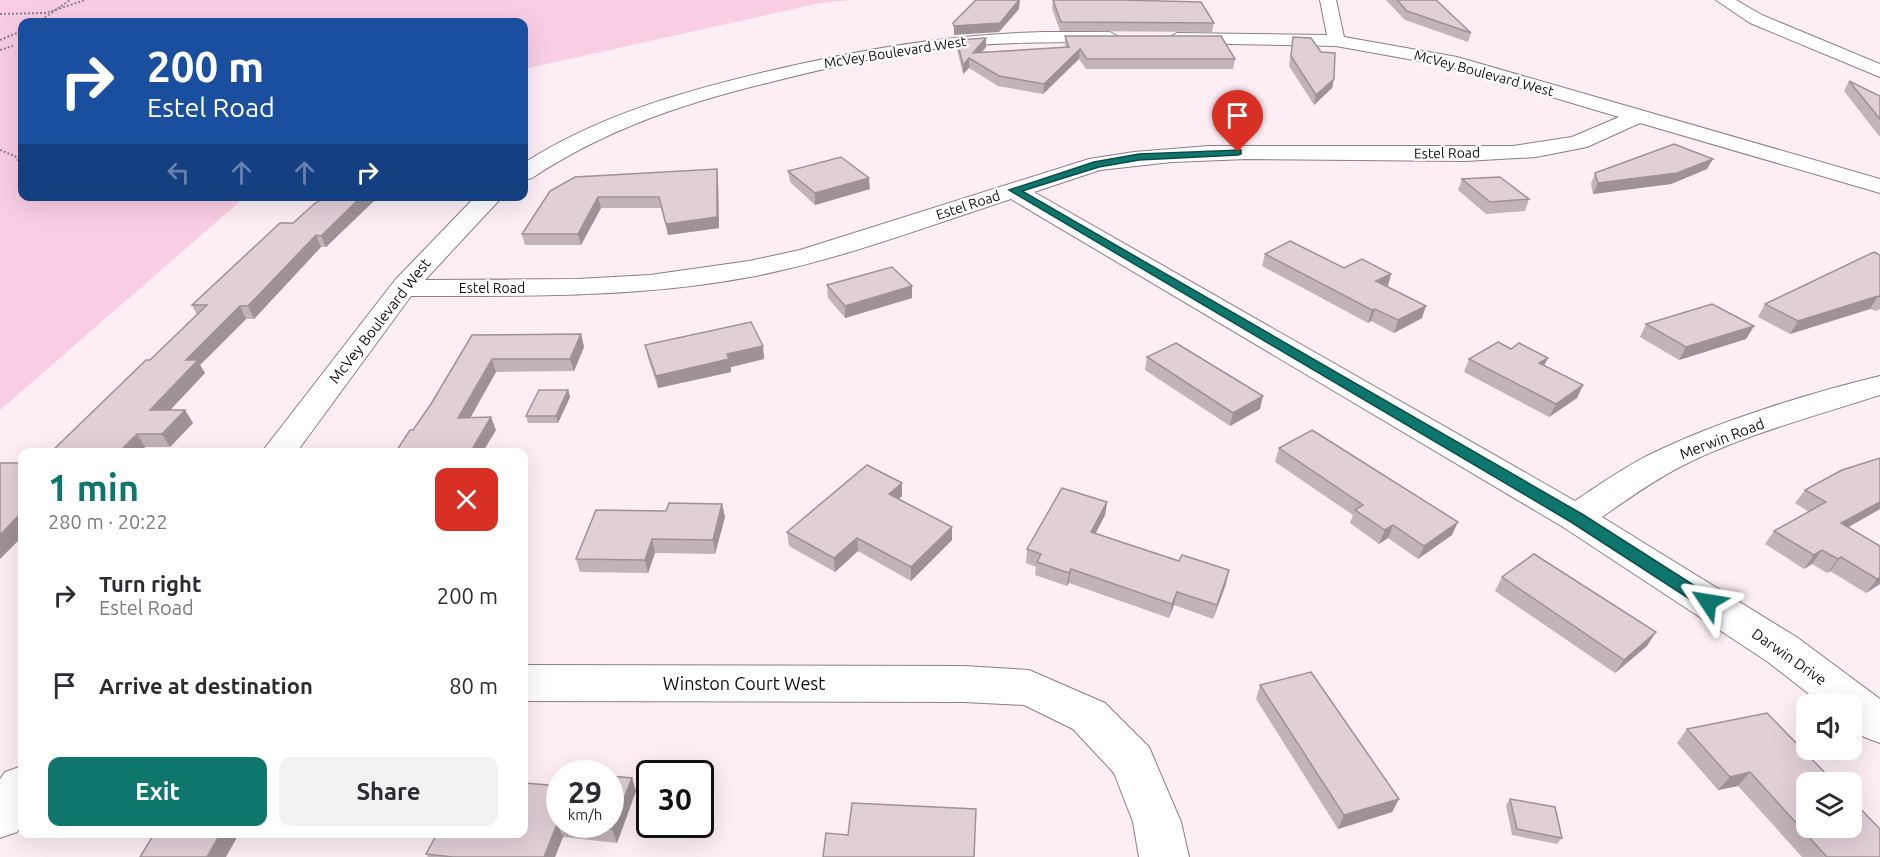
<!DOCTYPE html>
<meta charset="utf-8">
<style>
:root{--surface:#fff;--page:#f2f2f3;--text:#2b2b33;--muted:#7c7c81;--accent:#0f766e}
body{margin:0;font-family:Ubuntu,sans-serif;background:var(--page);color:var(--text);height:100vh;display:flex;flex-direction:column;font-size:22px;white-space:nowrap}
*{box-sizing:border-box;margin:0}
p{font-size:20px;color:var(--muted)}
.icon{flex:none;width:33px;height:33px;fill:none;stroke:currentColor;stroke-width:2;stroke-linecap:round;stroke-linejoin:round}
.map{position:relative;flex:1;overflow:hidden}
.details{position:absolute;left:18px;top:448px;width:510px;height:390px;display:flex;flex-direction:column;background:var(--surface);border-radius:12px;box-shadow:0 6px 24px #0002}
.details>*{flex:none}
.banner{position:absolute;left:18px;top:18px;width:510px;height:183px;border-radius:12px;box-shadow:0 6px 24px #0002;background:#1a4fa0;color:#fff;overflow:hidden}
.controls{position:absolute;left:1796px;top:694px;display:grid;gap:12px}
.controls a{display:grid;place-items:center;width:66px;height:66px;border-radius:12px;background:var(--surface);box-shadow:0 6px 24px #0002;font-size:30px}
.speed{position:absolute;left:546px;top:760px;display:flex;gap:12px;font-size:30px;font-weight:700;text-align:center}
.speed>*{display:grid;place-content:center;width:78px;height:78px;border-radius:50%;background:var(--surface);box-shadow:0 6px 24px #0002;line-height:1}
.speed small{font-size:15px;font-weight:400}
.speed .limit{border:3px solid #111;border-radius:9px;background:#fff;color:#111}
.pin{position:absolute;display:grid;place-items:center;width:51px;height:51px;color:#fff;margin:-62px -26px;border-radius:50% 50% 50% 0;rotate:-45deg;box-shadow:0 0 6px #0007}
.pin .icon{rotate:45deg}
.me{position:absolute;width:66px;margin:-33px;rotate:303deg;stroke-linejoin:round;filter:drop-shadow(0 0 4px #0008)}
.turn{display:flex;align-items:center;gap:21px;height:126px;padding:0 30px;font-size:27px}
.turn .icon{width:78px;height:78px;stroke-width:2.5}
.turn b{display:block;font-size:42px;line-height:51px}
.lanes{display:flex;align-items:center;height:57px;padding:0 30px;background:#0003;justify-content:center;gap:30px;direction:ltr}
.lanes .off{opacity:.35}
.round{display:grid;place-items:center;flex:none;width:63px;height:63px;border-radius:12px;background:var(--page)}
.overview{display:flex;align-items:center;justify-content:space-between;height:102px;padding:0 30px}
h1{font-size:36px;font-weight:600;line-height:45px;color:var(--accent)}
.action{display:flex;gap:12px;margin-top:auto;padding:12px 30px}
.action a{flex:1;height:69px;border-radius:12px;background:var(--accent);color:#fff;font-size:24px;font-weight:600;line-height:69px;text-align:center}
.action a+a{background:var(--page);color:var(--text)}
ul{padding:0;list-style:none}
li{display:flex;align-items:center;gap:18px;height:90px;padding:0 30px}
li div{flex:1}
li b{display:block;font-size:22px}
li em{font-style:normal}
.map>svg:first-child{display:block}
</style>
<div class="map">
<svg width="1880" height="857" viewBox="0 0 1880 857">
<rect width="100%" height="100%" fill="#fdeef6"/>
<polygon fill="#f9cde3" points="0,0 851,0 820,3 524,69 524,22 22,22 22,196 245,197 0,410"/>
<g fill="none" stroke-linecap="round" stroke-linejoin="round">
<g stroke="#8d7d85" stroke-width="2">
<g id="minor">
<path d="M 1320,0 L 1336,0 L 1344,37 L 1457,57 L 1880,179 L 1880,193 L 1640,123 L 1587,147 L 1536,157 L 1465,161 L 1247,159 L 1172,162 L 1100,170 L 1034,192 L 1575,501 C 1600,484 1626,466 1653,453 C 1718,421 1810,393 1880,376 L 1880,395 C 1812,417 1739,436 1676,469 C 1650,483 1626,500 1602,517 L 1798,638 L 1880,699 L 1880,743 L 1864,737 L 1851,727 L 1851,705 L 1823,705 L 1768,662 L 1563,527 L 1011,199 C 925,227 839,260 750,277 C 638,298 524,296 411,296 L 296,453 L 261,453 L 395,280 L 476,196 L 503,196 L 425,280 L 577,279 L 650,275 L 749,261 L 800,250 L 1089,159 L 1134,152 L 1209,146 L 1513,146 L 1572,137 L 1619,117 L 1447,66 L 1336,46 L 1177,43 L 1168,38 L 1177,33 L 1327,35 Z"/>
<polygon points="1716,0 1736,0 1762,15 1880,64 1880,77 1750,23"/>
<path d="M 1044,32 L 1110,32 L 1119,37 L 1110,42 C 1051,42 991,42 933,49 C 877,56 822,69 767,83 C 684,103 604,130 532,178 L 524,180 L 524,163 C 597,116 681,92 765,72 C 858,50 948,34 1044,32 Z"/>
<polygon points="524,665 964,666 1029,670 1105,703 1149,747 1181,822 1189,857 1139,857 1133,822 1114,773 1073,729 1024,705 964,702 524,701"/>
<polygon points="22,766 22,824 17,832 0,838 0,779 5,772"/>
</g>
</g>
<g stroke="#8c8287" stroke-width="2" stroke-dasharray="2 2" stroke-linecap="butt">
<polyline points="0,14 46,13 85,0"/>
<polyline points="38,22 70,0"/>
<polyline points="0,40 22,31"/>
<polyline points="0,50 13,46"/>
<polyline points="0,150 15,156 22,165"/>
</g>
<use href="#minor" fill="#fff" fill-rule="evenodd"/>
</g>
<g fill="#c2b2ba">
<polygon points="1053,0 1214,23 1212,32 1060,31 1052,8"/>
<polygon points="1386,0 1436,0 1471,33 1468,42 1405,20"/>
<polygon points="1065,36 1235,59 1233,69 1086,69 1079,59 1043,94 998,86 969,68 963,74 957,49 957,40 986,38 986,47 982,52 1065,47"/>
<polygon points="1293,37 1321,52 1334,79 1332,88 1314,105 1289,66"/>
<polygon points="1849,81 1880,96 1880,137 1844,91"/>
<polygon points="717,169 718,180 719,228 668,235 661,208 601,208 581,245 525,245 522,234 550,191"/>
<polygon points="1707,169 1671,184 1593,194 1591,184 1595,173"/>
<polygon points="788,171 870,189 815,205 790,182"/>
<polygon points="1462,179 1529,199 1525,211 1486,214 1458,190"/>
<polygon points="327,196 400,196 395,200 377,198 326,247 321,247 254,319 246,319 200,365 205,373 170,410 185,410 193,423 170,447 145,447 140,453 50,453 150,360 197,315 192,305"/>
<polygon points="1265,254 1344,268 1388,286 1422,318 1394,333 1371,321 1368,323 1262,266"/>
<polygon points="1880,255 1880,309 1876,311 1870,309 1790,334 1758,317 1765,304"/>
<polygon points="827,285 912,286 912,298 845,318 828,298"/>
<polygon points="1646,324 1754,326 1746,339 1679,360 1640,337"/>
<polygon points="581,334 584,347 574,371 496,372 470,417 496,430 482,453 395,453 413,430 431,404 472,335"/>
<polygon points="645,345 763,346 764,359 731,367 731,372 658,388 648,358"/>
<polygon points="1147,357 1260,409 1230,426 1145,370"/>
<polygon points="1469,359 1544,366 1583,385 1577,398 1549,417 1464,372"/>
<polygon points="568,390 570,397 558,423 528,423 526,416"/>
<polygon points="1279,448 1452,535 1418,559 1388,538 1379,544 1350,523 1353,515 1275,462"/>
<polygon points="1805,490 1880,509 1848,527 1880,546 1880,584 1866,593 1830,571 1827,573 1812,564 1804,569 1765,544 1774,531 1809,512 1795,503"/>
<polygon points="902,496 899,499 952,527 952,540 911,581 858,551 835,572 789,546 787,532"/>
<polygon points="1107,502 1105,515 1095,534 1226,584 1213,619 1174,605 1169,618 1069,583 1067,586 1035,575 1036,567 1026,563 1027,549"/>
<polygon points="722,504 725,517 715,554 655,553 648,573 580,572 576,559 666,511"/>
<polygon points="1502,577 1647,646 1615,673 1495,591"/>
<polygon points="1260,685 1399,799 1392,812 1338,829 1256,699"/>
<polygon points="1687,729 1880,857 1802,857 1738,786 1718,790 1677,743"/>
<polygon points="632,778 636,791 617,843 563,837 555,857 428,857 426,854 560,786 560,825 610,825"/>
<polygon points="1510,799 1562,838 1557,844 1512,835 1506,805"/>
</g>
<g fill="#9e9197">
<polygon points="1020,0 1019,9 999,32 954,35 954,26"/>
<polygon points="986,38 986,47 974,61 973,53"/>
<polygon points="1080,49 1079,59 1043,94 1044,84"/>
<polygon points="969,58 969,68 963,74 963,65"/>
<polygon points="1334,79 1332,88 1314,105 1316,95"/>
<polygon points="1713,159 1707,169 1671,184 1593,194 1598,183"/>
<polygon points="717,169 718,180 719,228 668,235 666,224"/>
<polygon points="869,178 870,189 815,205 815,193"/>
<polygon points="362,196 376,196 377,198 326,247 321,236"/>
<polygon points="393,196 400,196 395,200"/>
<polygon points="598,197 601,208 581,245 578,234"/>
<polygon points="316,235 321,247 254,319 248,306"/>
<polygon points="1391,274 1388,286 1373,293 1376,281"/>
<polygon points="912,286 912,298 845,318 845,306"/>
<polygon points="1878,296 1870,309 1790,334 1798,321"/>
<polygon points="240,306 246,319 200,365 205,373 158,423 150,410 186,360"/>
<polygon points="1426,306 1422,318 1394,333 1398,320"/>
<polygon points="1375,309 1371,321 1368,323 1372,310"/>
<polygon points="1754,326 1746,339 1679,360 1686,347"/>
<polygon points="581,334 584,347 574,371 570,359"/>
<polygon points="763,346 764,359 731,367 731,372 658,388 656,376 727,354"/>
<polygon points="1548,358 1542,370 1539,363"/>
<polygon points="492,359 496,372 463,431 458,418"/>
<polygon points="1583,385 1577,398 1549,417 1556,404"/>
<polygon points="568,390 570,397 558,423 556,416"/>
<polygon points="1263,396 1260,409 1230,426 1233,413"/>
<polygon points="185,410 193,423 170,447 162,434"/>
<polygon points="491,417 496,430 482,453 470,453"/>
<polygon points="137,434 145,447 140,453 118,453"/>
<polygon points="902,483 902,496 889,507 889,494"/>
<polygon points="1107,502 1105,515 1089,546 1091,532"/>
<polygon points="1880,502 1880,509 1831,537 1841,523"/>
<polygon points="722,504 725,517 715,554 713,540"/>
<polygon points="22,512 22,537 0,559 0,535"/>
<polygon points="1458,522 1452,535 1418,559 1424,546"/>
<polygon points="1393,525 1388,538 1379,544 1385,530"/>
<polygon points="952,527 952,540 911,581 911,567"/>
<polygon points="857,538 858,551 835,572 834,558"/>
<polygon points="652,539 655,553 648,573 645,560"/>
<polygon points="1822,550 1812,564 1804,569 1814,555"/>
<polygon points="1841,557 1830,571 1827,573 1838,559"/>
<polygon points="1071,569 1069,583 1067,586 1069,573"/>
<polygon points="1229,570 1226,584 1213,619 1217,605"/>
<polygon points="1880,577 1880,584 1866,593 1877,579"/>
<polygon points="1177,592 1174,605 1169,618 1172,604"/>
<polygon points="1656,632 1647,646 1615,673 1624,660"/>
<polygon points="1750,772 1738,786 1718,790 1730,777"/>
<polygon points="632,778 636,791 617,843 612,829"/>
<polygon points="1399,799 1392,812 1338,829 1344,815"/>
<polygon points="557,824 563,837 555,857 544,857"/>
<polygon points="220,834 239,834 226,857 207,857"/>
</g>
<g fill="#e1cfd8" stroke="#9e9197" stroke-width="1.5">
<polygon points="976,0 1019,0 1000,23 954,26 953,23"/>
<polygon points="1053,0 1122,0 1201,2 1214,23 1061,22"/>
<polygon points="1397,0 1436,0 1471,33 1407,11"/>
<polygon points="1065,36 1221,36 1235,59 1087,59 1080,49 1044,84 999,76 969,58 963,65 957,40 986,38 973,53 1069,47"/>
<polygon points="1293,37 1311,38 1321,52 1335,53 1334,79 1316,95 1291,56"/>
<polygon points="1849,81 1880,96 1880,119"/>
<polygon points="1674,144 1713,159 1677,173 1598,183 1595,173"/>
<polygon points="841,157 869,178 815,193 788,171"/>
<polygon points="717,169 717,217 666,224 659,197 598,197 578,234 522,234 550,191 575,177"/>
<polygon points="1500,177 1529,199 1490,202 1462,179"/>
<polygon points="327,196 362,196 321,236 316,235 248,306 240,306 186,360 198,360 150,410 185,410 162,434 137,434 118,453 50,453 146,360 150,360 207,305 192,305 280,223 293,223 314,204"/>
<polygon points="1290,241 1344,268 1362,259 1391,274 1376,281 1426,306 1398,320 1375,309 1372,310 1265,254"/>
<polygon points="1874,252 1880,255 1880,297 1878,296 1798,321 1765,304"/>
<polygon points="892,267 912,286 845,306 827,285"/>
<polygon points="1712,304 1754,326 1686,347 1646,324"/>
<polygon points="751,322 763,346 727,354 729,359 656,376 645,345"/>
<polygon points="581,334 570,359 492,359 458,418 491,417 470,453 395,453 410,430 413,430 431,404 472,335"/>
<polygon points="1498,342 1511,349 1519,343 1548,358 1539,363 1583,385 1556,404 1469,359"/>
<polygon points="1176,343 1263,396 1233,413 1147,357"/>
<polygon points="539,390 568,390 556,416 526,416"/>
<polygon points="1312,430 1458,522 1424,546 1393,525 1385,530 1355,510 1363,505 1279,448"/>
<polygon points="1880,458 1880,502 1841,523 1880,546 1880,577 1877,579 1841,557 1838,559 1822,550 1814,555 1774,531 1826,502 1805,490 1842,470"/>
<polygon points="1,463 22,463 22,512 0,535 0,464"/>
<polygon points="867,465 902,483 889,494 952,527 911,567 857,538 834,558 787,532"/>
<polygon points="1062,488 1107,502 1091,532 1179,561 1182,555 1229,570 1217,605 1177,592 1172,604 1071,569 1069,573 1037,562 1041,554 1027,549"/>
<polygon points="669,503 722,504 713,540 652,539 645,560 576,559 596,510 666,511"/>
<polygon points="1534,554 1656,632 1624,660 1502,577"/>
<polygon points="1311,672 1399,799 1344,815 1260,685"/>
<polygon points="1767,713 1835,783 1806,783 1806,828 1851,828 1851,799 1880,829 1880,857 1827,857 1750,772 1730,777 1687,729"/>
<polygon points="570,772 592,774 569,774"/>
<polygon points="610,776 632,778 612,829 569,825 610,825"/>
<polygon points="524,783 560,786 560,824 557,824 544,857 453,857 426,854 437,834 524,834"/>
<polygon points="1510,799 1555,807 1562,838 1517,829"/>
<polygon points="852,803 976,809 974,857 823,857 826,833 848,835"/>
<polygon points="154,834 220,834 207,857 140,857"/>
</g>
<polygon fill="#0f766e" stroke="#0a4d48" stroke-width="1.5" points="1241,150 1241,154 1238,155 1139,160 1099,167 1022,191 1582,514 1714,598 1716,602 1714,607 1702,607 1571,522 1009,190 1094,162 1139,154"/>
<g text-anchor="middle" stroke-width="4.5" stroke-linejoin="round" paint-order="stroke">
<g font-size="14" fill="#130d10" stroke="#fff">
<text transform="translate(895 52) rotate(-9)" y="5">McVey Boulevard West</text>
<text transform="translate(1484 73) rotate(15)" y="5">McVey Boulevard West</text>
<text transform="translate(1447 153) rotate(-1)" y="5">Estel Road</text>
<text transform="translate(968 205) rotate(-18)" y="5">Estel Road</text>
<text x="492" y="293">Estel Road</text>
</g>
<g font-size="15" fill="#130d10" stroke="#fff">
<text transform="translate(380 321) rotate(-52)" y="5">McVey Boulevard West</text>
<text transform="translate(1722 439) rotate(-21)" y="5">Merwin Road</text>
<text transform="translate(1789 657) rotate(35)" y="5">Darwin Drive</text>
</g>
<g font-size="18" fill="#130d10" stroke="#fff">
<text x="744" y="690">Winston Court West</text>
</g>
</g>
</svg>
<div class="controls">
<a><svg class="icon" aria-label="sound" viewBox="0 0 24 24"><path d="M4 9h4l5-4v14l-5-4H4zM17 9q2 3 0 6"/></svg></a>
<a><svg class="icon" aria-label="layers" viewBox="0 0 24 24"><path d="M12 4l9 5-9 5-9-5zM3 14l9 5 9-5"/></svg></a>
</div>
<div class="speed"><div>29<small>km/h</small></div><div class="limit">30</div></div>
<div class="pin" style="left:1238px;top:152px;background:#d93025"><svg class="icon" aria-label="arrive" viewBox="0 0 24 24"><path d="M6 21V4h12l-3 4 3 4H6"/></svg></div>
<svg class="me" style="left:1708px;top:602px" viewBox="-20 -20 40 40"><path d="M0-17L14 15 0 8-14 15z" fill="#0f766e" stroke="#fff" stroke-width="4"/></svg>
<div class="banner">
<div class="turn"><svg class="icon" aria-label="right" viewBox="0 0 24 24"><path d="M7 20v-9h11M14 6l5 5-5 5"/></svg><div><b>200 m</b>Estel Road</div></div>
<div class="lanes"><svg class="icon off" aria-label="left" viewBox="0 0 24 24"><path d="M17 20v-9H6M10 6l-5 5 5 5"/></svg><svg class="icon off" aria-label="ahead" viewBox="0 0 24 24"><path d="M12 20V5M6 11l6-6 6 6"/></svg><svg class="icon off" aria-label="ahead" viewBox="0 0 24 24"><path d="M12 20V5M6 11l6-6 6 6"/></svg><svg class="icon" aria-label="right" viewBox="0 0 24 24"><path d="M7 20v-9h11M14 6l5 5-5 5"/></svg></div>
</div>
<section class="details">
<div class="overview"><div><h1>1 min</h1><p>280 m · 20:22</p></div><a class="round" style="background:#d93025;color:#fff"><svg class="icon" aria-label="close" viewBox="0 0 24 24"><path d="M6 6l12 12M18 6L6 18"/></svg></a></div>
<ul>
<li><svg class="icon" aria-label="right" viewBox="0 0 24 24"><path d="M7 20v-9h11M14 6l5 5-5 5"/></svg><div><b>Turn right</b><p>Estel Road</p></div><em>200 m</em></li>
<li><svg class="icon" aria-label="arrive" viewBox="0 0 24 24"><path d="M6 21V4h12l-3 4 3 4H6"/></svg><div><b>Arrive at destination</b></div><em>80 m</em></li>
</ul>
<div class="action"><a>Exit</a><a>Share</a></div>
</section>
</div>
